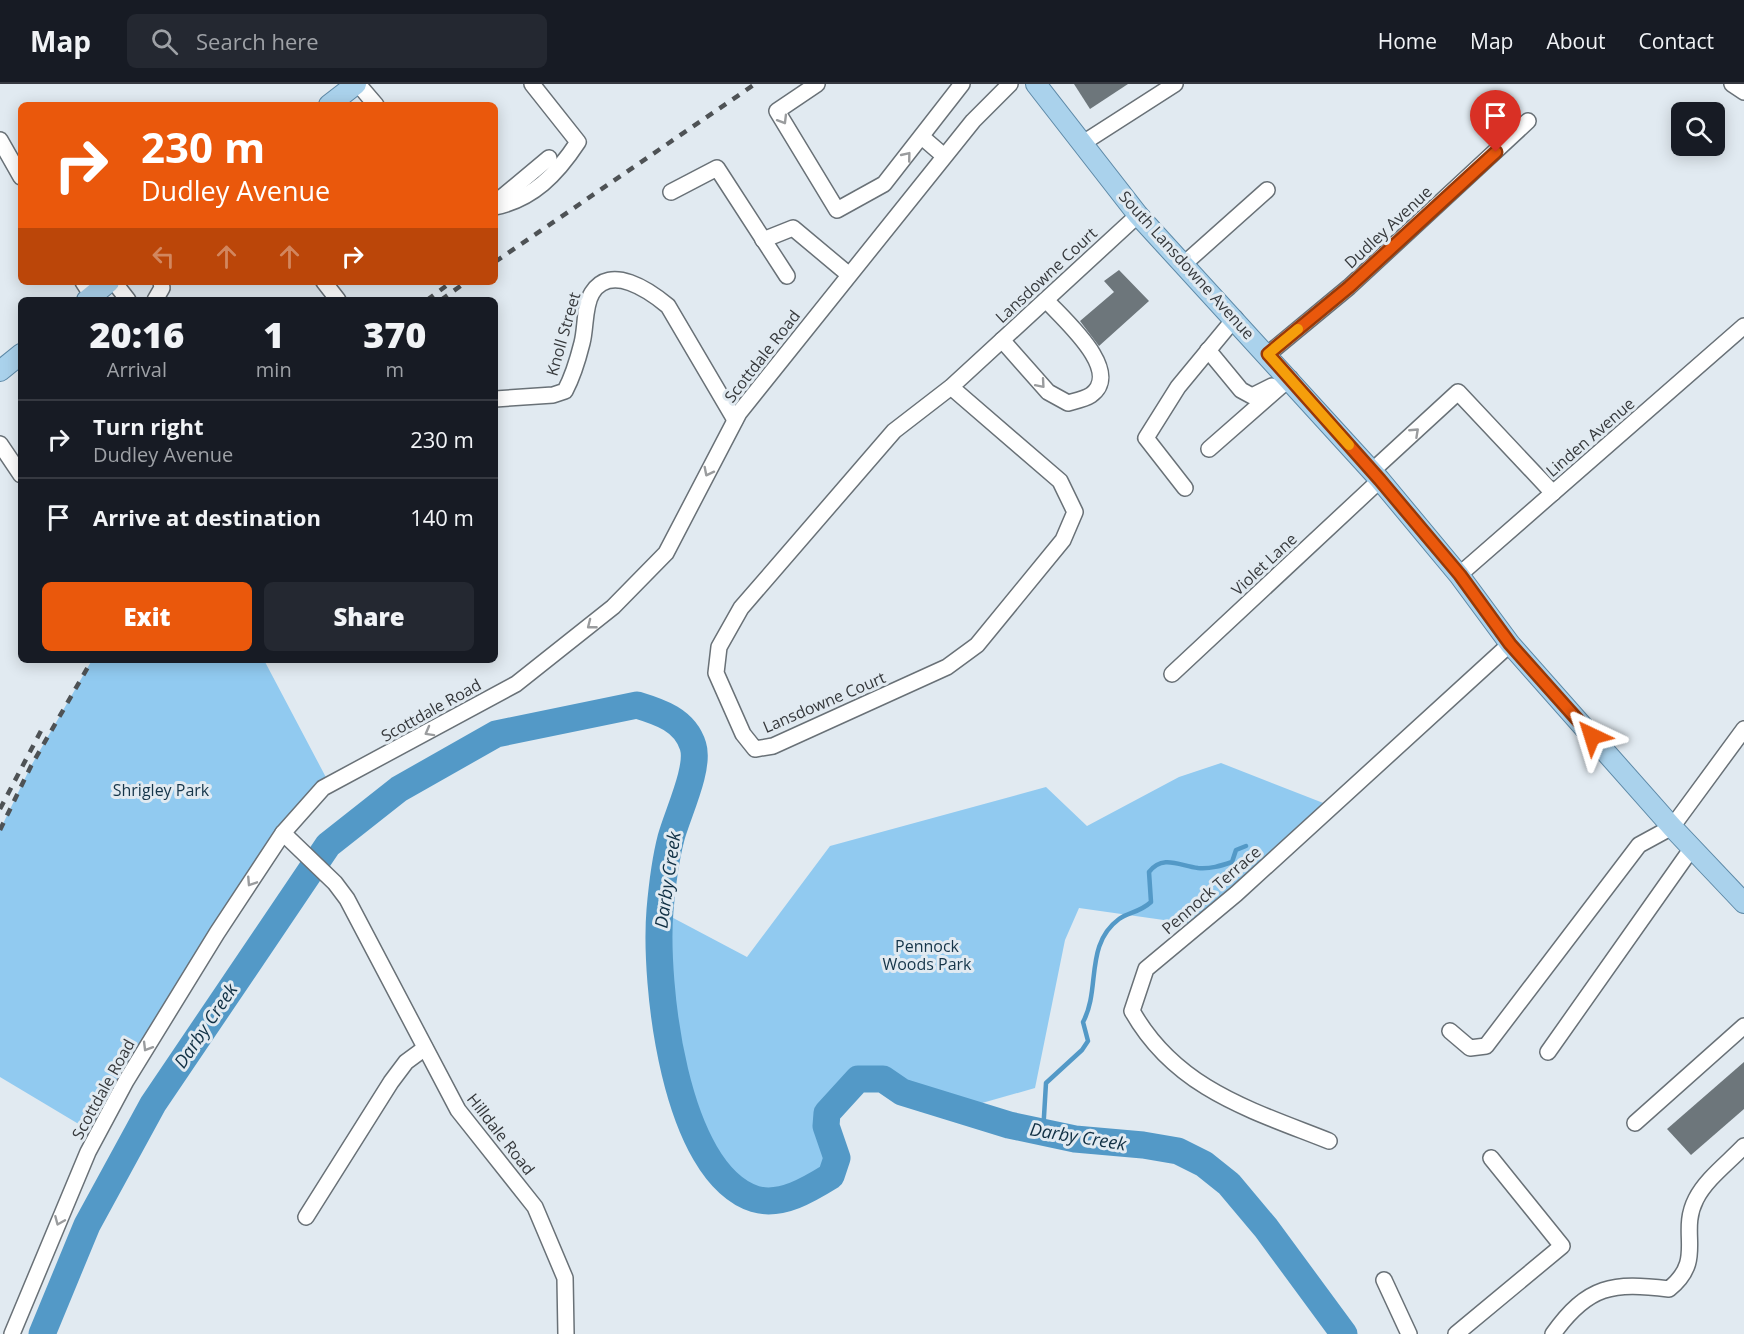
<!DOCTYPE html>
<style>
:root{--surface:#171b24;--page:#242831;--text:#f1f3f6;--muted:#9ea1a6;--line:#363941;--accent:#ea580c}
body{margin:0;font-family:"Open Sans",sans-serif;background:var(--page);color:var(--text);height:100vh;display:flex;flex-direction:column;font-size:22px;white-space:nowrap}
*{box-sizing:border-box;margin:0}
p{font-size:20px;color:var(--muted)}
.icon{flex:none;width:33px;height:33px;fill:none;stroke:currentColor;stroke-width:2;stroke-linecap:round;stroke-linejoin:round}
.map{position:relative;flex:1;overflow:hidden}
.side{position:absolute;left:18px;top:213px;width:480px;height:366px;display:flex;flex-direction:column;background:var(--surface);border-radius:9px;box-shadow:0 3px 15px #0003}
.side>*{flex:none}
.top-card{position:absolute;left:18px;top:18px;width:480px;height:183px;border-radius:9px;box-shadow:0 3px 15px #0003;background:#ea580c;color:#fff;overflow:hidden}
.fabs{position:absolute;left:1671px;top:18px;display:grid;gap:12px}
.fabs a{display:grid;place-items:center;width:54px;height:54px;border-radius:9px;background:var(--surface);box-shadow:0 3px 15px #0003;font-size:30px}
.pin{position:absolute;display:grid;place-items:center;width:51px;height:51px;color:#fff;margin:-62px -26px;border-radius:50% 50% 50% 0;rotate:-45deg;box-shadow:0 0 6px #0007}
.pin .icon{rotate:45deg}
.me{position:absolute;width:66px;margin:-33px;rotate:319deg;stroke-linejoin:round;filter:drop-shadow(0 0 4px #0008)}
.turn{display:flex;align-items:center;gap:21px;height:126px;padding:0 24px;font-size:27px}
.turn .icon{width:78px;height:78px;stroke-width:2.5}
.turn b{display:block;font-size:42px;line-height:51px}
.lanes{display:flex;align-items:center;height:57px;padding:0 24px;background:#0003;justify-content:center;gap:30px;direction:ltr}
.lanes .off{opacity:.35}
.eta{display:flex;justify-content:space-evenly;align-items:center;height:102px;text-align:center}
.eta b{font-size:36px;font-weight:800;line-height:42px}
.primary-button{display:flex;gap:12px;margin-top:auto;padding:12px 24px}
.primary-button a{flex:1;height:69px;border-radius:9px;background:var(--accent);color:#fff;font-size:24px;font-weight:800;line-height:69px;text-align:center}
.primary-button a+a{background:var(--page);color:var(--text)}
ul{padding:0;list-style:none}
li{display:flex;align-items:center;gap:18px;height:78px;padding:0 24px;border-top:2px solid var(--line)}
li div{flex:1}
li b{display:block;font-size:22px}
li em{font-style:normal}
header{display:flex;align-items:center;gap:36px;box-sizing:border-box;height:84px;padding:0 30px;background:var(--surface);border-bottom:2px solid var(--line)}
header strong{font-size:28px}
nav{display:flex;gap:33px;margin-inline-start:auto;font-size:21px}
.search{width:420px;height:54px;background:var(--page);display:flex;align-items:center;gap:15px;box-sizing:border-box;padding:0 21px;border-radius:9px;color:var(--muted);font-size:22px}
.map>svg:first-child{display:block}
</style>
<header>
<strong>Map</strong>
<div class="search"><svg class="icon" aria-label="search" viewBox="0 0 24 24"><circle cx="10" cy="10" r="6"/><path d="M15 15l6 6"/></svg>Search here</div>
<nav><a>Home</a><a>Map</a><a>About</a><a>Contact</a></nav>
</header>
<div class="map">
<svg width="1744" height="1250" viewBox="0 0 1744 1250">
<rect width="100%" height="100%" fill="#e1eaf1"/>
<g fill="#91caf0">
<polygon points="92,576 264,576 330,701 283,749 97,1051 0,993 0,746 31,682"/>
<path d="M 1221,679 L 1331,722 L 1199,841 L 1079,824 L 1065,856 L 1035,1004 L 961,1025 L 902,1008 L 883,995 L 858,995 L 827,1029 L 826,1042 L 837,1074 L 831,1092 C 810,1105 781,1123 755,1115 C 693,1096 667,970 662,913 C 659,885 660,856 660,827 L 747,873 L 830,762 L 1046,703 L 1087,742 L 1179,693 Z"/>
</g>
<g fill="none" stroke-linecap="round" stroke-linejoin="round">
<path stroke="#5399c7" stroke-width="4.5" d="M 1043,1049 L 1046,999 L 1082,966 L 1088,957 L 1083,938 C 1101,905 1084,861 1119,835 C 1128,828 1139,829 1151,818 L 1149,788 C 1163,770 1180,782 1198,784 C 1211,785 1220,782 1232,778 L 1236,766 L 1246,762"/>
<path stroke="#5399c7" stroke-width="27" d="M 42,1250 L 87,1141 L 153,1020 L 328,761 L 399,705 L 496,650 L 637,621 C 660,628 685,636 693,662 C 700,684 677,731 671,754 C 665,777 662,803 660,826 C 654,898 674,1089 755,1115 C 781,1123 810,1105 831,1092 L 837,1074 L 826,1042 L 827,1029 L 858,995 L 883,995 L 902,1008 L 1009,1041 L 1075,1055 L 1143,1061 L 1178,1067 L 1204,1080 L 1229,1100 L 1266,1144 L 1344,1250"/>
</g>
<g fill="#6d767b">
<polygon points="1074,0 1128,0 1090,25"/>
<polygon points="1119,186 1149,217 1099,262 1080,237 1114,208 1104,197"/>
<polygon points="1744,978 1744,1025 1691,1071 1667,1045"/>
</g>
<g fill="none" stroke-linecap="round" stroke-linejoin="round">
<g stroke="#697177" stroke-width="18">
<g id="minor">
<polyline points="358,0 376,21"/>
<polyline points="817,0 777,27 837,126 884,100 962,0"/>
<polyline points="1732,0 1744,8"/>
<polyline points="922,53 944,72"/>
<polyline points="0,56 21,93"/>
<polyline points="1083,59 1175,0"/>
<polyline points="671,108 717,84 787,192"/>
<polyline points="495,119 549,74"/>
<path d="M 495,123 C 533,115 557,90 578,58 L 532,0"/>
<polyline points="763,156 793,144 848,190"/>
<polyline points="1184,180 1267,106"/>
<polyline points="83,198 92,212"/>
<polyline points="114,198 128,216"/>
<polyline points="324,198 338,216"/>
<polyline points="155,216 162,204 161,198"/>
<path d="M 1002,256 L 1048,308 L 1068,319 C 1075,317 1085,315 1091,311 C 1124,287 1063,235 1046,216"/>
<polyline points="1208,266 1241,306 1252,312 1272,302"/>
<polyline points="1268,270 1349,203 1528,37"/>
<polyline points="951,303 1060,397 1075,428 1063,456 977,561 947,583 773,662 755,665 743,650 716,589 719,563 741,524 894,347 951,303 1138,131"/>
<path d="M 495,315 L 553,311 L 565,307 C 573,292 578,275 582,259 C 586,244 584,222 592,209 C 610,179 650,207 668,222 L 735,336"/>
<polyline points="0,360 21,391"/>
<polyline points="1209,365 1290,294"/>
<polyline points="1372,387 1458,308 1553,409"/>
<polyline points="1185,404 1146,354 1178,303 1235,234"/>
<polyline points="1459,491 1744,242"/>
<polyline points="1172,590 1380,396"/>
<polyline points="283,749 335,799 347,815 458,1026 535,1123 565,1194 566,1250"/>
<polyline points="1450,947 1470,964 1486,962 1639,761 1672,743 1744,645"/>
<polyline points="1548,968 1692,764"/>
<polyline points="1635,1039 1744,942"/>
<path d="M 1329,1057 C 1251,1026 1176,1005 1132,927 L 1146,885 L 1236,810 L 1510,560"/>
<polyline points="306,1133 391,998 406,978 425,964"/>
<polyline points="1384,1196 1409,1250"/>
<polyline points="12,1250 88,1068 126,997 217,849 283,749 323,704 516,600 613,523 666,469 739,329 973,37 1010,0"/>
<polyline points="1456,1250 1562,1162 1491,1074"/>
<path d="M 1553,1250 C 1588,1201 1613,1198 1669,1205 C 1706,1175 1678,1150 1696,1115 C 1706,1095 1729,1078 1744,1062"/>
</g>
</g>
<g stroke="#5d89a7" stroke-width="22">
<g id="major">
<polyline points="1036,0 1138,131 1380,396 1459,491 1510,560 1672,743 1744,819"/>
<polyline points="329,21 356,0"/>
<polyline points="87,216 109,198"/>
<polyline points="0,287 21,270"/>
</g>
</g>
<use href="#minor" stroke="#fff" stroke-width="15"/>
<use href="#major" stroke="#aad2ec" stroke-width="20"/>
<g stroke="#4e5255" stroke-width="4.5" stroke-dasharray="8 8" stroke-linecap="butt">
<polyline points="495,178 755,0"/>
<polyline points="427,216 446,202"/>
<polyline points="441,216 466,198"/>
<polyline points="0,725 43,643"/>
<polyline points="0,746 31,682 92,576"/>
</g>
</g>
<defs><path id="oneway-chevron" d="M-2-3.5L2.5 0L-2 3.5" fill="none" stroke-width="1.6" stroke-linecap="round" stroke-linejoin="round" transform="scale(1.5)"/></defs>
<g stroke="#9a9c9e">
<use href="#oneway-chevron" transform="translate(783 36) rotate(59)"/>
<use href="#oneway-chevron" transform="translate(907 72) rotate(-51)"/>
<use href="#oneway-chevron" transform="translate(1041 300) rotate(49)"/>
<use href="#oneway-chevron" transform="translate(1415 348) rotate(-43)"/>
<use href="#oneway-chevron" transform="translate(708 388) rotate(117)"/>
<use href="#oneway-chevron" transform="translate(591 541) rotate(142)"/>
<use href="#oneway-chevron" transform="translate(429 648) rotate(151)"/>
<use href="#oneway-chevron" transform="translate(251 798) rotate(123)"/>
<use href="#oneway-chevron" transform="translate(147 963) rotate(121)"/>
<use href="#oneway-chevron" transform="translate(59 1137) rotate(113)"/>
</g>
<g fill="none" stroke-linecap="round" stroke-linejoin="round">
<g stroke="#983908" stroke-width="15">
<polyline id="route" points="1496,68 1349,203 1268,270 1380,396 1460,491 1510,560 1592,652"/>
</g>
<use href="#route" stroke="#ea580c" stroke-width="10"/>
<polyline stroke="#f59e0b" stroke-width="10" points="1298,245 1268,270 1349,361"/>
</g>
<g text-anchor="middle" stroke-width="6" stroke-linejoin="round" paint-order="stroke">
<g font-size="16" fill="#36393c" stroke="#e1eaf1">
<text transform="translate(1388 143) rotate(-43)" y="6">Dudley Avenue</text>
<text transform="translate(1187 181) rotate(48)" y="6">South Lansdowne Avenue</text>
<text transform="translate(1046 191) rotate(-43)" y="6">Lansdowne Court</text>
<text transform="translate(563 250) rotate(-74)" y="6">Knoll Street</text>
<text transform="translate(762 272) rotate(-52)" y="6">Scottdale Road</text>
<text transform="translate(1590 353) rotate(-41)" y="6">Linden Avenue</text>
<text transform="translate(1264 480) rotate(-43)" y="6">Violet Lane</text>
<text transform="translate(824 618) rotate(-23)" y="6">Lansdowne Court</text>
<text transform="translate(431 626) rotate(-29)" y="6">Scottdale Road</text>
<text transform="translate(1211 806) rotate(-41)" y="6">Pennock Terrace</text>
<text transform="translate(103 1005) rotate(-61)" y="6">Scottdale Road</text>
<text transform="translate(501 1050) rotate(52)" y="6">Hilldale Road</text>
</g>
<g font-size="16" fill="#153549" stroke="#e1eaf1">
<text x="161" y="712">Shrigley Park</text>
<text x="927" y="868">Pennock<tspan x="927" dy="18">Woods Park</tspan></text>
</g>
<g font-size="18" font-style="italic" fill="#103044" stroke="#e1eaf1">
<text transform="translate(668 796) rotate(-82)" y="6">Darby Creek</text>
<text transform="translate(206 942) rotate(-56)" y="6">Darby Creek</text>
<text transform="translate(1078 1053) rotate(9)" y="6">Darby Creek</text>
</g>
</g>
</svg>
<div class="fabs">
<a><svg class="icon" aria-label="search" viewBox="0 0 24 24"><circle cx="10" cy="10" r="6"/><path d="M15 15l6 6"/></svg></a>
</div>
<div class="pin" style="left:1496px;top:68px;background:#d93025"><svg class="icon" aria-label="arrive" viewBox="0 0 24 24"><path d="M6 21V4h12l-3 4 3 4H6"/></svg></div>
<svg class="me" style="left:1592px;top:652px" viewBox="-20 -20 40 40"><path d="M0-17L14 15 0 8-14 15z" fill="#ea580c" stroke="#fff" stroke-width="4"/></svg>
<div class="top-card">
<div class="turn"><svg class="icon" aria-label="right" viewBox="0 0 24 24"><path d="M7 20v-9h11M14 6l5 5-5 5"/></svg><div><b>230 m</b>Dudley Avenue</div></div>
<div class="lanes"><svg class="icon off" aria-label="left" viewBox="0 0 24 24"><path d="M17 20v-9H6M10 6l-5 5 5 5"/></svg><svg class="icon off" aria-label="ahead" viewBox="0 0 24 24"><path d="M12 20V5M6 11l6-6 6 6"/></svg><svg class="icon off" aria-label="ahead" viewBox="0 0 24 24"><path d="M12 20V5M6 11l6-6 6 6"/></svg><svg class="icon" aria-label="right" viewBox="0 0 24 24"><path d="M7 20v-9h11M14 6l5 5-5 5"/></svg></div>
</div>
<section class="side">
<div class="eta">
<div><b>20:16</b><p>Arrival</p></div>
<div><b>1</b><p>min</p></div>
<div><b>370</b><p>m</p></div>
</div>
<ul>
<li><svg class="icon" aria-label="right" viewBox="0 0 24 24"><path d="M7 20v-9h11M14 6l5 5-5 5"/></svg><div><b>Turn right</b><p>Dudley Avenue</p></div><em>230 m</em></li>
<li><svg class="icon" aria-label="arrive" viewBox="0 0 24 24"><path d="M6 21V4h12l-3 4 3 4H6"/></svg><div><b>Arrive at destination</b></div><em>140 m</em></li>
</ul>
<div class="primary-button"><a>Exit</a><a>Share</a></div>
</section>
</div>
